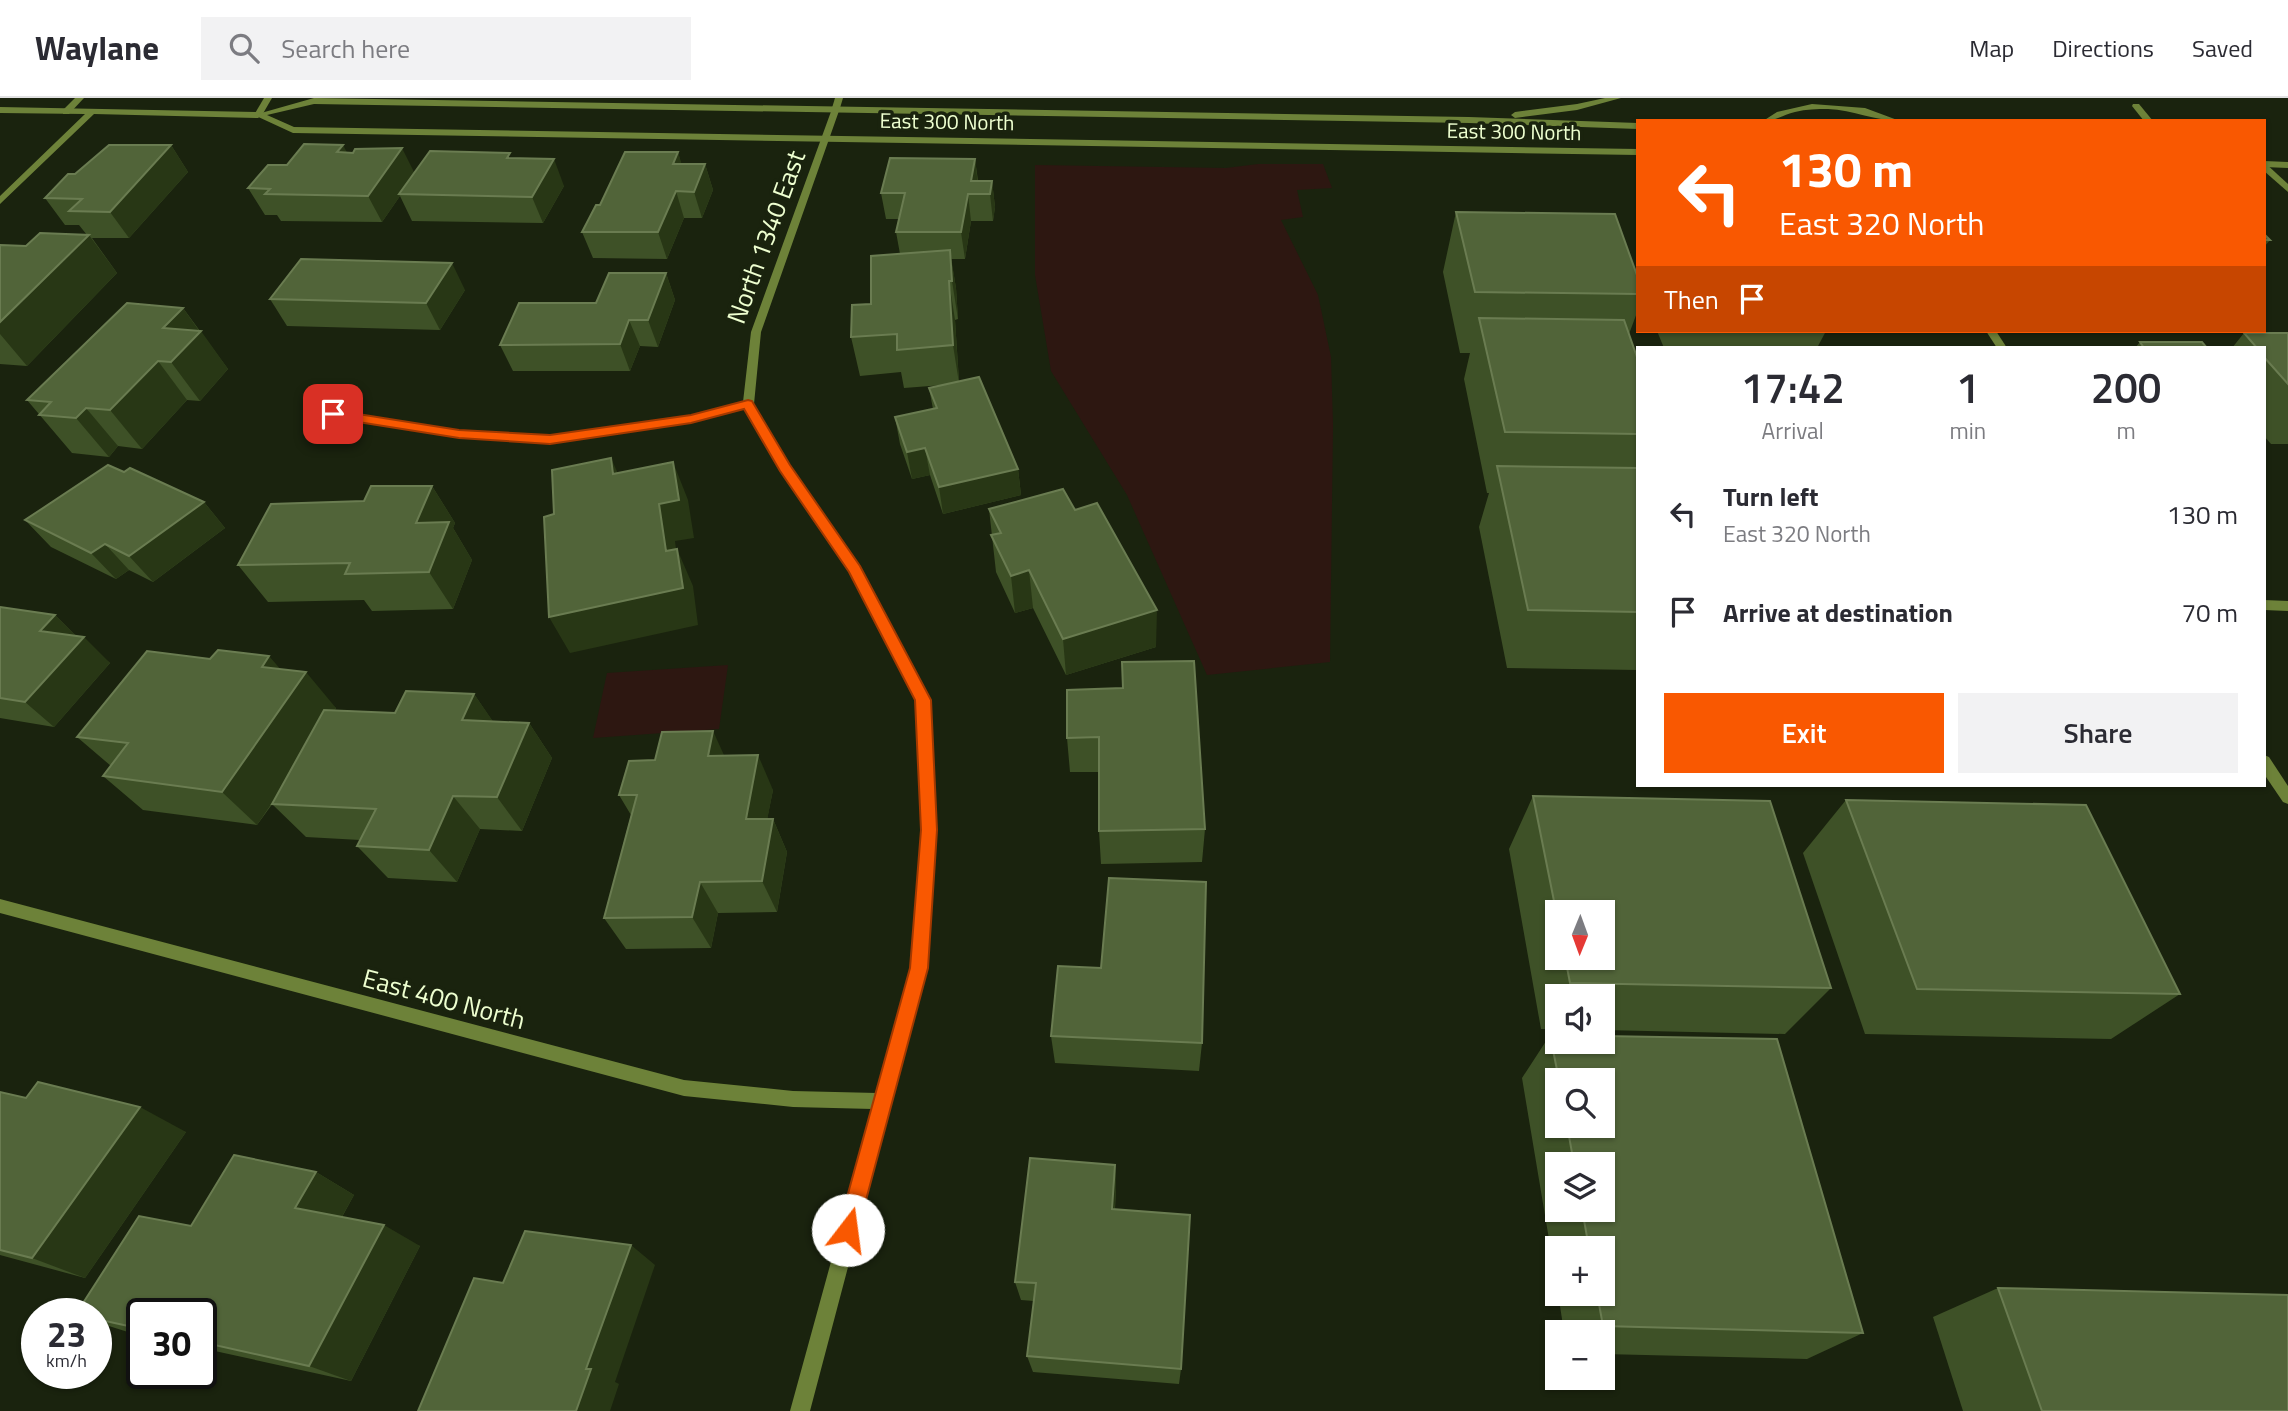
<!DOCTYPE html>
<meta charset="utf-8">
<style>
:root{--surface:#fff;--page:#f2f2f3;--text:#2b2b33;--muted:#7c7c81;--line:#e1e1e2;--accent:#f95801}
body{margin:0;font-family:"Titillium Web",sans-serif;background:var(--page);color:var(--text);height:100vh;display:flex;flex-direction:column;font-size:26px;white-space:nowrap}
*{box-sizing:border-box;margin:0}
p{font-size:23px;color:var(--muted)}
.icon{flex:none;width:38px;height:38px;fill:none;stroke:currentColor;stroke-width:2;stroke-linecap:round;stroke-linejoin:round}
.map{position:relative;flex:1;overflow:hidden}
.sheet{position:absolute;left:1636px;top:248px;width:630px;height:441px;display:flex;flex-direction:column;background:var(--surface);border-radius:0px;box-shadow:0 2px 5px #0004}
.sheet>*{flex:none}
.banner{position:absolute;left:1636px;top:21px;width:630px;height:214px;border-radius:0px;box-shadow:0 2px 5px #0004;background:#f95801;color:#fff;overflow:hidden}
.needle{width:46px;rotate:181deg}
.fabs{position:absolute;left:1545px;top:802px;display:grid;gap:14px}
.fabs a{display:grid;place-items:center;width:70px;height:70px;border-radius:0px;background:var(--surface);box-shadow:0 2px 5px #0004;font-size:35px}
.speed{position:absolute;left:21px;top:1200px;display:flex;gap:14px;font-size:35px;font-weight:700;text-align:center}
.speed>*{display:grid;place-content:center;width:91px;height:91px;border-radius:50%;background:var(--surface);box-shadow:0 2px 5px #0004;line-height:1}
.speed small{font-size:18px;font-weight:400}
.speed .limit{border:4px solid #111;border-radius:10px;background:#fff;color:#111}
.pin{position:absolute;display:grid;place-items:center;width:60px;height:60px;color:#fff;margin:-30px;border-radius:14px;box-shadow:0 4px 10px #0006}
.me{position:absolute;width:77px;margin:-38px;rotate:15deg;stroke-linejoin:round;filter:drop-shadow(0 0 5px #0008)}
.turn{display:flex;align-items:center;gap:24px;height:147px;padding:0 28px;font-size:32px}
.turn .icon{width:91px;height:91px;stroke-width:2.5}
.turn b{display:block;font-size:49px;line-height:60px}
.then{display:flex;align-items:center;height:66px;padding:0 28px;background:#0003;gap:14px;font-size:26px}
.eta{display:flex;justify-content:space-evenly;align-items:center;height:119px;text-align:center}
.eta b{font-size:42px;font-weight:600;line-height:49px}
.cta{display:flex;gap:14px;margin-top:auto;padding:14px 28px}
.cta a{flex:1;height:80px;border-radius:0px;background:var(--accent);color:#fff;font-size:28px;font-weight:600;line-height:80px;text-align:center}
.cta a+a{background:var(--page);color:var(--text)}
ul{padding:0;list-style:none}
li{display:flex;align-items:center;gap:21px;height:98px;padding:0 28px}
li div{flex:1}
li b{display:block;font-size:26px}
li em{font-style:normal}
header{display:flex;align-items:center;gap:42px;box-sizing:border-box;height:98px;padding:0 35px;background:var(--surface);border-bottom:2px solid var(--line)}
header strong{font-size:33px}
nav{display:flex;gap:38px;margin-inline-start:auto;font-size:24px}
.search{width:490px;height:63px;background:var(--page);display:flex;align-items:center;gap:18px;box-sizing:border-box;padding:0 24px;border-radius:0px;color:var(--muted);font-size:26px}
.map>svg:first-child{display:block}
</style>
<header>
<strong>Waylane</strong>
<div class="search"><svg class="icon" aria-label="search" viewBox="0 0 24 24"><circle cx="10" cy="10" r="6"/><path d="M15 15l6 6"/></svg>Search here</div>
<nav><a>Map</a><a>Directions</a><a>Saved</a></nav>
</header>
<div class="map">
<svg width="2288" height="1313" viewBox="0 0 2288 1313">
<rect width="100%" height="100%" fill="#1a230e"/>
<g fill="#2d1711">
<polygon points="1258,66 1323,66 1332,90 1297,92 1303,119 1281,122 1318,197 1331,259 1333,327 1330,564 1207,577 1127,397 1051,273 1035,177 1035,67 1226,70"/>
<polygon points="728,567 719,631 593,640 607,575"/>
</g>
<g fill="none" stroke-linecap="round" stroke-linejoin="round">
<g fill="#6d8239" fill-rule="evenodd">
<polygon points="75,0 84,0 69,16 63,16 63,12"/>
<polygon points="264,0 272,0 261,19 255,19 254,17"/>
<polygon points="835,0 843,0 840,10 836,13 832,10"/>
<polygon points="2133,6 2139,6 2153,23 2144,23 2132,8"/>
<polygon points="2264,64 2288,86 2288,94 2264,73"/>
<polygon points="2264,502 2288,503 2288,513 2264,512"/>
</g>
<g fill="#6d8239" fill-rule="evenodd">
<polygon points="833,8 840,10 761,234 754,306 790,368 859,468 930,602 936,732 927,870 810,1313 790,1313 873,1011 793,1009 684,998 0,815 0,801 684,982 793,993 877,995 911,870 922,732 916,602 850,473 781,373 745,310 691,325 550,346 459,340 333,320 327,316 333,312 459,332 550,338 691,317 743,304 751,234"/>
<polygon points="0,9 258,14 262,17 258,20 94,16 0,106 0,98 85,16 0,15"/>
</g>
<g fill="#6d8239" fill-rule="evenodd">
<polygon points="314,0 1469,19 1638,25 1638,31 1469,25 314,6 267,17 294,29 1638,51 1638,57 293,35 254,17"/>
<polygon points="1605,0 1621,0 1577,12 1515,20 1511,17 1515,14 1577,6"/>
<path d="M 1812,6 L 1865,10 L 1900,23 C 1876,23 1853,12 1828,11 C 1817,11 1806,11 1795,14 C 1783,17 1775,23 1763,23 L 1777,14 Z"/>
<polygon points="2264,63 2288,64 2288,70 2264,69"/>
<polygon points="1986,233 1996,233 2007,250 1997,250"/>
<polygon points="2264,657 2269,659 2288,688 2288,706 2283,704 2264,676"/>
</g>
</g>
<g fill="#3e5127" fill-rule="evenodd">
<polygon points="171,47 188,74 129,140 92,140 117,175 27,268 0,266 0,147 26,148 87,137 79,127 65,127 45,100 75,76"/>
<polygon points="678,54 681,66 705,66 713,92 702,120 684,120 667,161 593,160 582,134 600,107"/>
<polygon points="347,55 414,75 512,60 564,88 543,125 412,123 400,98 382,124 281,123 277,117 265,117 248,90 287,67"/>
<polygon points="975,61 978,83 992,83 995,109 993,123 971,123 965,161 951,161 956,190 958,221 955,222 959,283 1018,371 1021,397 943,416 930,377 912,381 900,346 895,319 933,311 929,290 943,287 904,290 901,274 860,278 851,239 900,156 896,134 899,121 886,121 881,95"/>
<polygon points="1456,114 1635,172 1638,163 1638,212 1629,236 1638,262 1638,572 1507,570 1479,429 1489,395 1487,395 1464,281 1470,255 1460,255 1443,174"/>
<polygon points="2264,136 2270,142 2264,149"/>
<polygon points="666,175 675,202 658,249 640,248 630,273 513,273 500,247"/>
<polygon points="465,192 440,232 287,228 270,201"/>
<polygon points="183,210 228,271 200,303 187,302 142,351 118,348 109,359 72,355 27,302"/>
<polygon points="1657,233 1826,233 1817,250 1664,250"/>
<polygon points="2244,235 2288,235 2288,346 2271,346 2264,338 2264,250 2232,250"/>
<polygon points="2140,244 2207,250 2135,250"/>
<polygon points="124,374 204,404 225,430 153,484 129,472 116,481 51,449 25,422"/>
<polygon points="432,388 455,425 453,430 472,462 453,511 372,513 364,502 268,504 238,467 364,403"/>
<polygon points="989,411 1075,412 1156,549 1066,577 1033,510 1015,515 996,474"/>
<polygon points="0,509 55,517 76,538 110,565 54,629 0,620"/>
<polygon points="281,571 336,610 335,612 395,615 474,596 493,624 529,625 552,660 522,733 480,731 457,784 388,780 357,748 360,742 306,739 272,706 273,705 257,727 143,712 103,678 111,668 77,639"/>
<polygon points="1123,590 1205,731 1202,764 1101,766 1099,733 1099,674 1070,674 1067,640"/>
<polygon points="725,658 773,692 767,721 773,721 787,754 777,814 718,815 711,850 626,851 604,820 631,717 619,697 655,662"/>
<path d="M 1533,698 L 1831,890 L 1785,936 L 1603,932 L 1603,898 L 1558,898 L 1558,931 L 1541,931 L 1509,751 ZM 1558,814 L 1603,859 L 1558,859 Z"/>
<polygon points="1846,702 2180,896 2111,941 1865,936 1803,755"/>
<path d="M 1550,937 L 1558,937 L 1558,943 L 1603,943 L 1603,938 L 1777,941 L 1863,1235 L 1807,1261 L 1603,1256 L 1603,1234 L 1564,1234 L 1558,1195 L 1603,1195 L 1603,1150 L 1558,1150 L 1558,1195 L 1522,980 ZM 1558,982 L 1603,982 L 1603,1027 L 1558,1027 ZM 1558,1066 L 1603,1066 L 1603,1111 L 1558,1111 Z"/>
<polygon points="1051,938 1202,945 1199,973 1055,965"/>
<polygon points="0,994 186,1034 85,1180 0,1157"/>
<polygon points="1115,1067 1116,1090 1115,1111 1181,1271 1179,1286 1033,1274 1027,1258 1034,1203 1021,1202 1015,1184"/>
<polygon points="316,1074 354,1097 342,1119 420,1148 351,1283 201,1250 201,1216 142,1216 142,1237 128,1234 96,1224 96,1216 191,1128"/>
<polygon points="1998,1190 2288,1313 1963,1313 1933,1219"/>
</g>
<g fill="#283715">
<polygon points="171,47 188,74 129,140 110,114"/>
<polygon points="343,47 357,73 337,54"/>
<polygon points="402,50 415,76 399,96 400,98 382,124 368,98"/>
<polygon points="678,54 686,81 673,66"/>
<polygon points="554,61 564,88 543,125 532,99"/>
<polygon points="975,61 978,87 971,83"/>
<polygon points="705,66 713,92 702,120 694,94"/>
<polygon points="992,83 995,109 993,123 990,96"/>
<polygon points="676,93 684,120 667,161 658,134"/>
<polygon points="968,96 971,123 965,161 961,134"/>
<polygon points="89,137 117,175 27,268 0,236 0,224"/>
<polygon points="950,152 956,190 958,221 952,183"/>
<polygon points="452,165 465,192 440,232 426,205"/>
<polygon points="666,175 675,202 658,249 648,222"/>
<polygon points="949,183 955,222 959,285 953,247"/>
<polygon points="183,210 200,234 201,233 228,271 200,303 171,264 163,230"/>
<polygon points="629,222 640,248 630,273 620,246"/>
<polygon points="158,263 187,302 142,351 110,312"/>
<polygon points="86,310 118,348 109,359 76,320"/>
<polygon points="925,350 930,377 912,381 907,354"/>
<polygon points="611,360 628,398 613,376"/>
<polygon points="673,364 688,402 694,440 675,443 681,490 677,451 693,488 698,527 570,555 549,519 666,453 659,406"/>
<polygon points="1018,371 1021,397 943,416 939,389"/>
<polygon points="432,388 455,425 453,430 472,462 453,511 429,474 416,425"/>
<polygon points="204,404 225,430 153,484 129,458"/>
<polygon points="105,446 129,472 116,481 91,455"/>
<polygon points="1029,472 1033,510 1015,515 1011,478"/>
<polygon points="1157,512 1156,549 1066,577 1063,541"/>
<polygon points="55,517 81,543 84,539 110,565 54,629 25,604 40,533"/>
<polygon points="269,558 296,589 306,574 336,610 257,727 222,694 262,569"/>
<polygon points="474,596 499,632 462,622"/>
<polygon points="529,625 552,660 522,733 497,699"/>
<polygon points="713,633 729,668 708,658"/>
<polygon points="758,657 773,692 761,754 746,721"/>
<polygon points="453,698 480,731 457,784 429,752"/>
<polygon points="773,721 787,754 777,814 762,783"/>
<polygon points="700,784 718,815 711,850 692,819"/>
<polygon points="140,1009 186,1034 85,1180 32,1160"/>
<polygon points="1115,1067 1116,1090 1113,1132 1112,1111"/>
<polygon points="316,1074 354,1097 335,1131 295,1110"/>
<polygon points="384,1127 420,1148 351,1283 309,1268"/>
<polygon points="631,1147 655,1167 615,1284 619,1286 610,1313 576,1313 586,1271"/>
</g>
<g fill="#516439" stroke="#6a7c51" stroke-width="2">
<polygon points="304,46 343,47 337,54 353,55 355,51 402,50 368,98 265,96 270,91 248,90 268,67 287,67"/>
<polygon points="109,47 171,47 110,114 69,113 82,101 45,100 68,76 75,76"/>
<polygon points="430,53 510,55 507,60 554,61 532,99 399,96"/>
<polygon points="625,54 678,54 673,66 705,66 694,94 676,93 658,134 582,134 596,107 600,107"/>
<polygon points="890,60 975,61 971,83 992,83 990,96 968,96 961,134 896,134 905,95 881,95"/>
<polygon points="1456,114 1615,116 1638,180 1638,196 1475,194"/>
<polygon points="40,135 89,137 0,224 0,147 26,148"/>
<polygon points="2264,136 2270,142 2264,142"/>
<polygon points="950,152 952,183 949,183 953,247 897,252 897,236 851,239 852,207 871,206 871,158"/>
<polygon points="301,161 452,165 426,205 270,201"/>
<polygon points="609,175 666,175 648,222 629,222 620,246 500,247 519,205 596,205"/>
<polygon points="127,205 183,210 163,230 201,233 171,264 158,263 110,312 86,310 76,320 39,317 51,304 27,302"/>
<polygon points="1479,220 1624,222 1638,262 1638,336 1505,334"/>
<polygon points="2244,235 2288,235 2288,286 2264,259 2264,250 2257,250"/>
<polygon points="2140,244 2202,244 2207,250 2144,250"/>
<polygon points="979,279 1018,371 939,389 925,350 907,354 895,319 937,310 929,290"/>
<polygon points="611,360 613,376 673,364 679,402 659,406 666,453 677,451 683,490 549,519 544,419 554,416 552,372"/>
<polygon points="108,367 124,374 130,370 204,404 129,458 105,446 91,455 25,422"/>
<polygon points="1497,368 1638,370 1638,514 1528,512"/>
<polygon points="371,388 432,388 416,425 449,424 429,474 345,476 350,465 238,467 271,406 364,403"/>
<polygon points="1063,391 1075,412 1097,405 1157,512 1063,541 1029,472 1011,478 991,437 1001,435 989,411"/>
<polygon points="0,509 55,517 40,533 84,539 25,604 0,600"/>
<polygon points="218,552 269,558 262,569 306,574 222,694 103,678 128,645 77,639 147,553 210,561"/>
<polygon points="1194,563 1205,731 1099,733 1099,639 1067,640 1067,592 1123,590 1122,564"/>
<polygon points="406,593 474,596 462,622 529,625 497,699 453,698 429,752 357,748 376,711 272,706 324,612 395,615"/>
<polygon points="713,633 708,658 758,657 746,721 773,721 762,783 700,784 692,819 604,820 637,697 619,697 629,663 655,662 662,634"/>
<polygon points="1533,698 1770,703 1831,890 1570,885 1565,859 1603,859 1603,814 1558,814 1558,823"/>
<polygon points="1846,702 2086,707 2180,896 1917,891"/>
<polygon points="1109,780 1206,784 1202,945 1051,938 1058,868 1101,870"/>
<polygon points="1550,937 1558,937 1558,943 1603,943 1603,938 1777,941 1863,1235 1603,1228 1597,1195 1603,1195 1603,1150 1589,1150 1582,1111 1603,1111 1603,1066 1574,1066 1567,1027 1603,1027 1603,982 1559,982"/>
<polygon points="38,984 140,1009 32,1160 0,1152 0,994 26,1000"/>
<polygon points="234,1057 316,1074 295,1110 384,1127 309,1268 201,1244 201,1216 142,1216 142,1231 96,1221 96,1216 76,1216 139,1118 191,1128"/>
<polygon points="1030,1060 1115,1067 1112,1111 1190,1117 1181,1271 1027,1258 1036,1185 1015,1184"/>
<polygon points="525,1133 631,1147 586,1271 591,1271 576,1313 418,1313 474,1180 503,1185"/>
<polygon points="1998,1190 2288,1197 2288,1313 2042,1313"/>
</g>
<polygon fill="#f95801" stroke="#a23901" stroke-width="2" points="748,302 752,303 790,367 860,468 931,602 937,732 928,870 858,1132 855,1139 848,1142 841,1139 838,1132 910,870 921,732 915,602 849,474 780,373 744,311 691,325 550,346 459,340 333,320 327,316 333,312 459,332 550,337 691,317"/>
<g text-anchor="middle" stroke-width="7" stroke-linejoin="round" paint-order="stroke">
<g font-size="21" fill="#eeffd0" stroke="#1a230e">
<text transform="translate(947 24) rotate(1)" y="7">East 300 North</text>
<text transform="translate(1514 34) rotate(1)" y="7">East 300 North</text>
</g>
<g font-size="26" fill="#eeffd0" stroke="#1a230e">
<text transform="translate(766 139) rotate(-70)" y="9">North 1340 East</text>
<text transform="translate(444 901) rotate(15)" y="9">East 400 North</text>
</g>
</g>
</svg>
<div class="fabs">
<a><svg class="needle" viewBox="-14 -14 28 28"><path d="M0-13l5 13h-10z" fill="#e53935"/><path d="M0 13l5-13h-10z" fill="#7c7c81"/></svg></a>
<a><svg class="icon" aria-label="sound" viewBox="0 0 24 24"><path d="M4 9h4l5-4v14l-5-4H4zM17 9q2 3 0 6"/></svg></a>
<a><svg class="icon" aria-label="search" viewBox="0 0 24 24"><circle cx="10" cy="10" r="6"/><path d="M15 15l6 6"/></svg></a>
<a><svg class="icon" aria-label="layers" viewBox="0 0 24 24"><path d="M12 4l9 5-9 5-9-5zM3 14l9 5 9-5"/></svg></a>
<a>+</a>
<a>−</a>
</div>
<div class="speed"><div>23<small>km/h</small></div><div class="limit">30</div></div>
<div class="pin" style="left:333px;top:316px;background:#d93025"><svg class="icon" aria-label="arrive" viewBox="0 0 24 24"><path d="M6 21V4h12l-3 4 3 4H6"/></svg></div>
<svg class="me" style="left:848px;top:1132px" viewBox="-20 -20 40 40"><circle r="19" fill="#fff"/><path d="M0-13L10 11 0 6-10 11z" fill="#f95801"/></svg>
<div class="banner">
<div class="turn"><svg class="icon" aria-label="left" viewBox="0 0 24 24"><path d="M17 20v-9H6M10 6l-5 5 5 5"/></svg><div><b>130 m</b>East 320 North</div></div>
<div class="then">Then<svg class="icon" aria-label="arrive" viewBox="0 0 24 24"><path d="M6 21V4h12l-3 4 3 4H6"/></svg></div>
</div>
<section class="sheet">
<div class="eta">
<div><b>17:42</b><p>Arrival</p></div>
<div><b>1</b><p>min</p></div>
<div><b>200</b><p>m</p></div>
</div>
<ul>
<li><svg class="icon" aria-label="left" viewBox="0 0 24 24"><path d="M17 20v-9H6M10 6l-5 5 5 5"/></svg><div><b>Turn left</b><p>East 320 North</p></div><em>130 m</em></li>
<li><svg class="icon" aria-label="arrive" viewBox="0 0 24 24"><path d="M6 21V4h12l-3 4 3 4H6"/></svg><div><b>Arrive at destination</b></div><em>70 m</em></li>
</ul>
<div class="cta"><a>Exit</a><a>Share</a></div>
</section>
</div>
